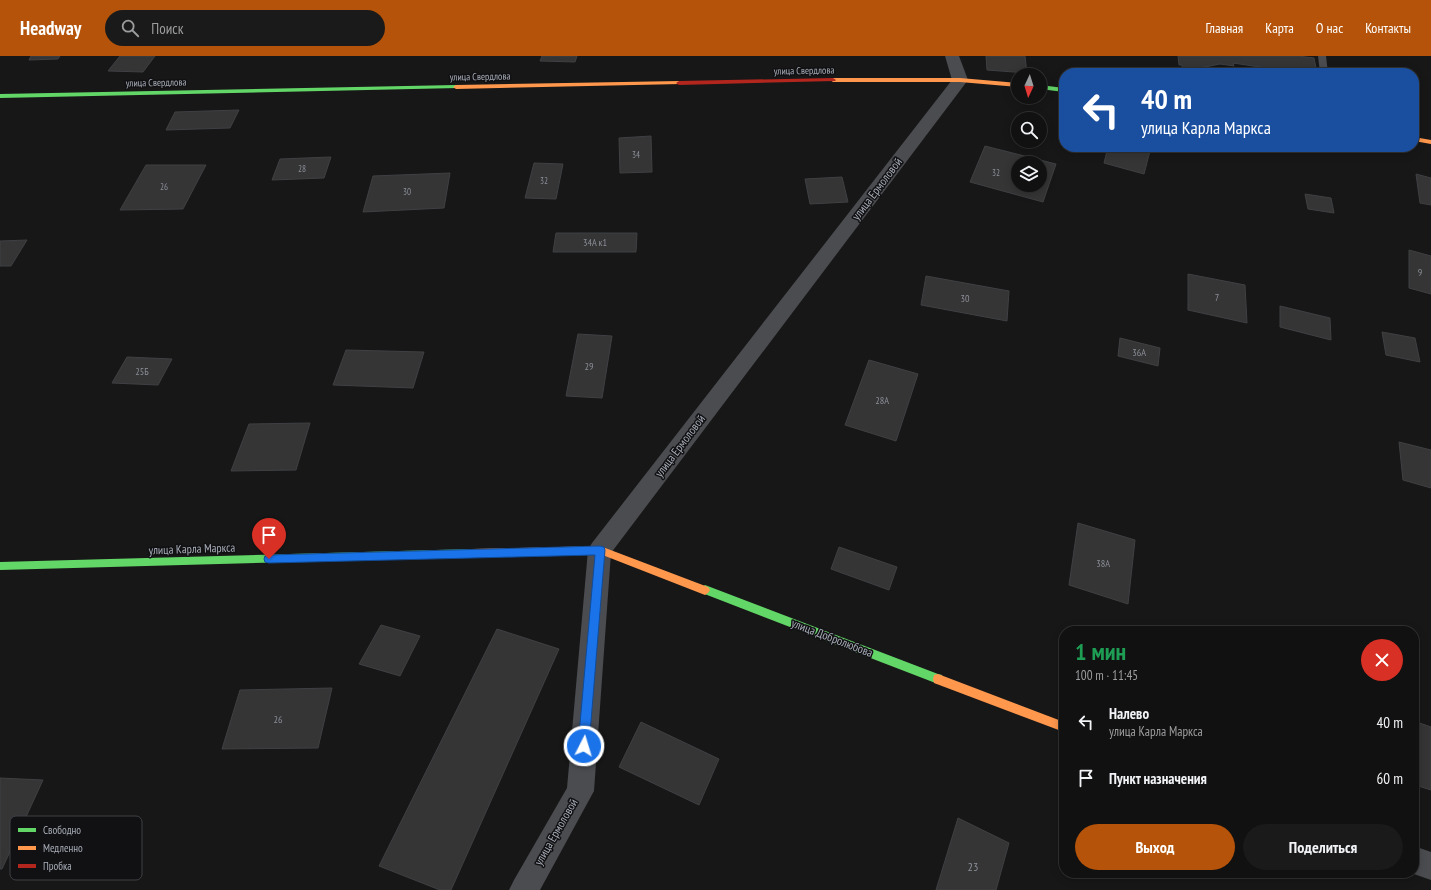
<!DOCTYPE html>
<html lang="ru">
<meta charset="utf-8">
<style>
:root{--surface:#111;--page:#1a1a1a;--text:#f1f3f6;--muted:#9c9d9f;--line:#303131;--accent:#b45309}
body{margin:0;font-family:"PT Sans Narrow",sans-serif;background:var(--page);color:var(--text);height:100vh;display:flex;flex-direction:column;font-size:15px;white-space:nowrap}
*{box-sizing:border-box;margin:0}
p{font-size:13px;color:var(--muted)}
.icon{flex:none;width:22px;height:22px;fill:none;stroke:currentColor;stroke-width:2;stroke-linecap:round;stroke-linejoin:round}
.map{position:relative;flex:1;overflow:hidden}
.panel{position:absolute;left:1059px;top:570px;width:360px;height:252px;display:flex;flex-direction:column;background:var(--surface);border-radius:16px;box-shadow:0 2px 10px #0003,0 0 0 1px var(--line)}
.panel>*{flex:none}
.banner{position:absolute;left:1059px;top:12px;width:360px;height:84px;border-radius:16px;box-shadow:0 2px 10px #0003,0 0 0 1px var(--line);background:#1a4fa0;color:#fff;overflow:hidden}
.needle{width:26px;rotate:184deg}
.buttons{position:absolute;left:1011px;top:12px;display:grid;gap:8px}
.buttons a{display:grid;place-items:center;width:36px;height:36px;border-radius:50%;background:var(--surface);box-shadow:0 2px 10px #0003,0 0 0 1px var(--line);font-size:20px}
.pin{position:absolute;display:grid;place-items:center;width:34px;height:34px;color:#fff;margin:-41px -17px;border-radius:50% 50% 50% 0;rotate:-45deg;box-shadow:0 0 4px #0007}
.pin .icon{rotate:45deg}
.me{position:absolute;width:44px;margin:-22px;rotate:5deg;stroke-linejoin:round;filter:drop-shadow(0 0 3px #0008)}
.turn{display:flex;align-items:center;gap:14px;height:84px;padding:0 16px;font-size:18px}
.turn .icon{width:52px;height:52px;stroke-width:2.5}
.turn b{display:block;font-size:28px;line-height:34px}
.round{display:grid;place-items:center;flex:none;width:42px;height:42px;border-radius:21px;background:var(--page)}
.headline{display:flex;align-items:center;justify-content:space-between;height:68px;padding:0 16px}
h1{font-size:24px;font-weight:700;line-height:30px;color:#1e9e55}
.button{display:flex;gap:8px;margin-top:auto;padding:8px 16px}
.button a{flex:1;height:46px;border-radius:24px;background:var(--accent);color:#fff;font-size:16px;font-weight:700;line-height:46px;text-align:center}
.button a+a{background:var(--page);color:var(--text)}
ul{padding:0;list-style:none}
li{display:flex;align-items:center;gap:12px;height:56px;padding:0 16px}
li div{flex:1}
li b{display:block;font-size:15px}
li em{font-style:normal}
header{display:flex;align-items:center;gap:24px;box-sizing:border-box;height:56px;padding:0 20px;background:var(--accent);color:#fff}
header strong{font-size:19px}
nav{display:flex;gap:22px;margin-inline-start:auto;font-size:14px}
.search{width:280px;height:36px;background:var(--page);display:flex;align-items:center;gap:10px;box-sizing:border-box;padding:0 14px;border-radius:22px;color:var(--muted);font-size:15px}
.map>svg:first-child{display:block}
</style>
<header>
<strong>Headway</strong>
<div class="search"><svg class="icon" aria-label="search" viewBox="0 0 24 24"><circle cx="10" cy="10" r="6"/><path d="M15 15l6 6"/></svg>Поиск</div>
<nav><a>Главная</a><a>Карта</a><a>О нас</a><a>Контакты</a></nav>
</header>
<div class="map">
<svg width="1431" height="834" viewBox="0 0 1431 834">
<rect width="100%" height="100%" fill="#171717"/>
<g fill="#353536" stroke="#3f4043" fill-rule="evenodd">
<polygon points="31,0 60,0 58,3 29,4"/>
<polygon points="120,0 155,0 143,16 108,15"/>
<polygon points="542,0 577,0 575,6 540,5"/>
<polygon points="986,0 1025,0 1027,17 987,14"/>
<polygon points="1178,0 1298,0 1314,2 1317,17 1299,17 1233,7 1234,10 1220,8 1200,12 1201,17 1183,17 1182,9 1179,9"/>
<polygon points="239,54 230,72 166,74 175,56"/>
<polygon points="651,80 652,116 620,117 619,82"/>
<path d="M 985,90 L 1056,108 L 1043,146 L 970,126 ZM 1018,107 L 1040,107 L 1040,129 L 1018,129 Z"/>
<polygon points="1108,91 1151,91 1144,118 1104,107"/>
<polygon points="331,101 324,122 272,124 280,103"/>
<polygon points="534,107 563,108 556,143 525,142"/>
<polygon points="146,109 206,109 183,153 120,154"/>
<polygon points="450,117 444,152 363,156 373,120"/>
<polygon points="1416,118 1431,122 1431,149 1420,147"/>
<polygon points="842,121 848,146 810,148 805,123"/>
<polygon points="1305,138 1331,142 1334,157 1308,153"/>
<polygon points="556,177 637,177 636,196 553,196"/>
<polygon points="27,184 11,210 0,210 0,185"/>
<polygon points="1409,194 1431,200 1431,238 1409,232"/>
<polygon points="1188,218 1245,229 1247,267 1188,254"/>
<polygon points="926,220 1009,235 1007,265 921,249"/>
<polygon points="1280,250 1330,262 1331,284 1280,271"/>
<polygon points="1382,276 1415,282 1420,306 1386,299"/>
<polygon points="578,278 612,280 602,342 566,340"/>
<polygon points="1120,282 1160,292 1158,310 1118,300"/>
<polygon points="346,294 424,296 413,332 333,329"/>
<polygon points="127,301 172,303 158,329 112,327"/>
<polygon points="869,304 918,318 896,385 845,369"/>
<polygon points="310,367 296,414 231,415 249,368"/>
<polygon points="1399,386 1431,394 1431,432 1403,424"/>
<polygon points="1078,467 1135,484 1128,548 1069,529"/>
<polygon points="839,491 897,511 889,534 831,513"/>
<polygon points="381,569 420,580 400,620 359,608"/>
<polygon points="497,573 559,593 451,834 440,834 379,810"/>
<polygon points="332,632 318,692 222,693 240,634"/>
<polygon points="1414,665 1431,671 1431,734 1415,729"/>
<polygon points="641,666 719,703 699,749 619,711"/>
<polygon points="0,722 43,724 2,813 0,813"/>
<polygon points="958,762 1009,787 996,834 936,834"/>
</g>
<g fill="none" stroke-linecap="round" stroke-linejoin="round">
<polygon fill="#4b4c50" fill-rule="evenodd" points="1318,0 1326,0 1328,17 1320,17"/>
<g fill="#4b4c50" fill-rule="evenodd">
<polygon points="945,0 959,0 968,24 611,497 594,735 540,834 509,834 514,824 567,732 588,494 592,487 952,24"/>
<polygon points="1414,790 1431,796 1431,824 1411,817 1414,817"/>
</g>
<g fill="#63d668" fill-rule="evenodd">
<polygon points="456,29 458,30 458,32 0,42 0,38"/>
<polygon points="1040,29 1064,32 1064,36 1040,33"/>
<polygon points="472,493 475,494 477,497 475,500 472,501 0,514 0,506"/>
<polygon points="705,529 938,618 942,619 943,623 942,627 938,628 702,537 700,534 702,531"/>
</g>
<g fill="#ff974d" fill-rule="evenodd">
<polygon points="960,22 1018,27 1018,31 960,26 833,26 830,24 833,22"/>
<polygon points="679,25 681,26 681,28 456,33 453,31 456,29"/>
<polygon points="1414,81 1431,84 1431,88 1414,85"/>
<polygon points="600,490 708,531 710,534 708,537 705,539 600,498 472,501 469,500 467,497 469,494 472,493"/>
<polygon points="938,618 1064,666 1064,676 934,627 933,623 934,619"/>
</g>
<polygon fill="#b3261e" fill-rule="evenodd" points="833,22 836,24 835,25 679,29 676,27 679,25"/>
</g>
<polygon fill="#1a73e8" stroke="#114b97" points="600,490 604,491 605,494 589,690 588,694 584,695 580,694 578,690 595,499 269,507 265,506 264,503 265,500 269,499"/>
<g text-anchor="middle" stroke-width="3" stroke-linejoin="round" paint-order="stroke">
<g font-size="9" fill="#8b8f98">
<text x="636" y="102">34</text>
<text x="302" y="116">28</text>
<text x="996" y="120">32</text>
<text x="544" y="128">32</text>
<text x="164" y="134">26</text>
<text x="407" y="139">30</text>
</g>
<g font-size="10" fill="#a8adb8" stroke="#111113">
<text transform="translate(804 14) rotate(-1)" y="4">улица Свердлова</text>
<text transform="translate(480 20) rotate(-1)" y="4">улица Свердлова</text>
<text transform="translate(156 26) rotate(-1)" y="4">улица Свердлова</text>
</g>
<g font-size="10" fill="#8b8f98">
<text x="595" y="190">34А к1</text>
<text x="1420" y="220">9</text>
<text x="1217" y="245">7</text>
<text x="965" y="246">30</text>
<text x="1139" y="300">36А</text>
<text x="589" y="314">29</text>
<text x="142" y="319">25Б</text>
<text x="882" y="348">28А</text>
<text x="1103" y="511">38А</text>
<text x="278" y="667">26</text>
</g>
<g font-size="12" fill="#a8adb8" stroke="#111113">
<text transform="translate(877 133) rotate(-53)" y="4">улица Ермоловой</text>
<text transform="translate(680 390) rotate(-53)" y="4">улица Ермоловой</text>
<text transform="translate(192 493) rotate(-2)" y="4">улица Карла Маркса</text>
<text transform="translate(832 582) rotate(21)" y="4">улица Добролюбова</text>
<text transform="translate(556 776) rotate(-60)" y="4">улица Ермоловой</text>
</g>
<g font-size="12" fill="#8b8f98">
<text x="973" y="815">23</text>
</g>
</g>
<rect x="10" y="760" width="132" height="64" rx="6" fill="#111113" stroke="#3e4045" stroke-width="1"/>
<rect x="18" y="772" width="18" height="4" fill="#63d668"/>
<rect x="18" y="790" width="18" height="4" fill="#ff974d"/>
<rect x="18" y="808" width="18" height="4" fill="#b3261e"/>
<g font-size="11" fill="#a8adb8">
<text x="43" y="778">Свободно</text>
<text x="43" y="796">Медленно</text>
<text x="43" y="814">Пробка</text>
</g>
</svg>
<div class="buttons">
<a><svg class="needle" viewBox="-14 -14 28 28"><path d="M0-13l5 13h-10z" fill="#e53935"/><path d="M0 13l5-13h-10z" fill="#9c9d9f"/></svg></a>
<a><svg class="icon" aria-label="search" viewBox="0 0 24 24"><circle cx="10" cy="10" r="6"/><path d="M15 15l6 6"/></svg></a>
<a><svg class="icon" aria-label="layers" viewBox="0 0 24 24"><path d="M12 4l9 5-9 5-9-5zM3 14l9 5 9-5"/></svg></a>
</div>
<div class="pin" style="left:269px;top:503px;background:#d93025"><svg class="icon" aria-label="arrive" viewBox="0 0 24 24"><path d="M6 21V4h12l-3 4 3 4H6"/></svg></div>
<svg class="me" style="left:584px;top:690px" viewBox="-20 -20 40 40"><circle r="17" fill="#1a73e8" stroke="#fff" stroke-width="3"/><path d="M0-11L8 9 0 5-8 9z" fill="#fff"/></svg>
<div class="banner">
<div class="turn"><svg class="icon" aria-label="left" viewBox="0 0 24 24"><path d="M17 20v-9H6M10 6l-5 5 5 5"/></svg><div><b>40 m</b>улица Карла Маркса</div></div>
</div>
<section class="panel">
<div class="headline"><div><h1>1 мин</h1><p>100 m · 11:45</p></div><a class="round" style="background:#d93025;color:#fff"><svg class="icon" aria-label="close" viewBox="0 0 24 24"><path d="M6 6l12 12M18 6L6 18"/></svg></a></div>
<ul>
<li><svg class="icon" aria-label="left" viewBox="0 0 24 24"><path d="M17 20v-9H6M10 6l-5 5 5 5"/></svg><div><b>Налево</b><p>улица Карла Маркса</p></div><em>40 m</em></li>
<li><svg class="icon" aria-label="arrive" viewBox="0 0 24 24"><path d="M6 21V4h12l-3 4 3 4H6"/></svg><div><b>Пункт назначения</b></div><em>60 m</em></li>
</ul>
<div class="button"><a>Выход</a><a>Поделиться</a></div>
</section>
</div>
